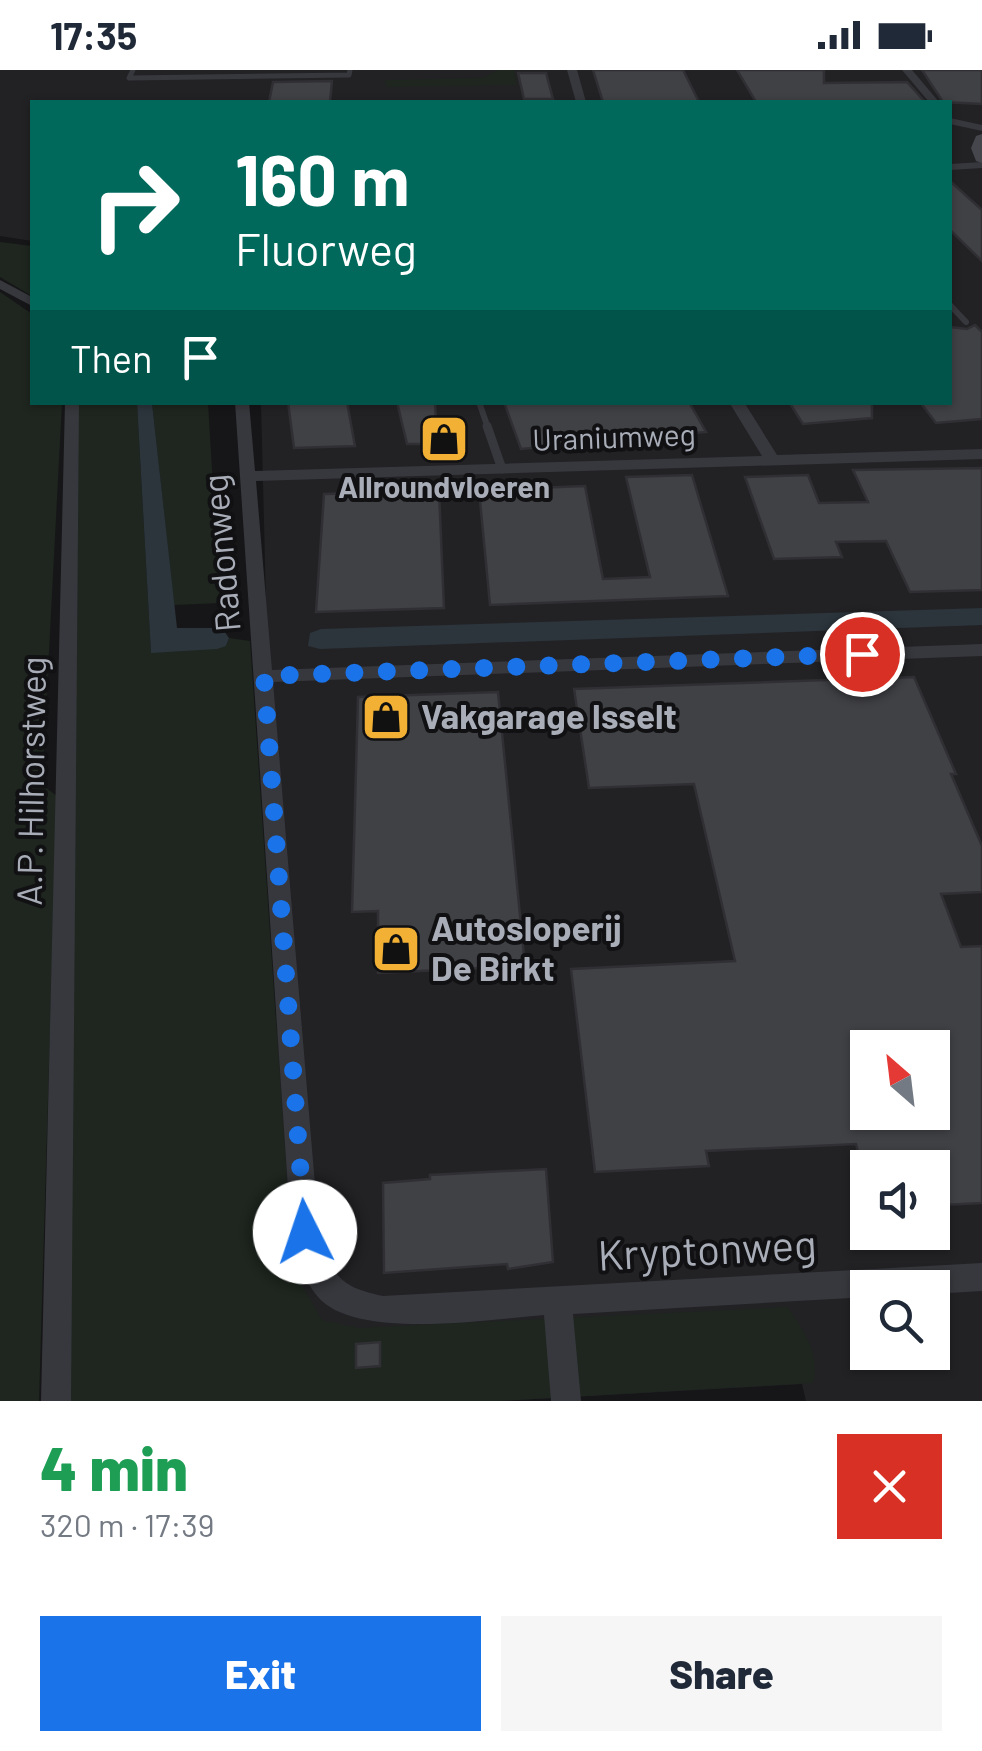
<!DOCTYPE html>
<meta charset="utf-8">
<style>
:root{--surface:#fff;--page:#f6f6f7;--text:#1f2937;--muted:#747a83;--accent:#1a73e8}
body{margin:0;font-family:Barlow,sans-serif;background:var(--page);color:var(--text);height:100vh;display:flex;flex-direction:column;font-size:38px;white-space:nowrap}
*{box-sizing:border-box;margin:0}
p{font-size:32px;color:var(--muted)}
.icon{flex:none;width:55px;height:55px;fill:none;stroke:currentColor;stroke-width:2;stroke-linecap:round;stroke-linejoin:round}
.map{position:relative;height:1331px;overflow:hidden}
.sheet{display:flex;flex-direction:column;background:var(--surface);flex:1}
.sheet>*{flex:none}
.banner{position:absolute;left:30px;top:30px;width:922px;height:305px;border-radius:0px;box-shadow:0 2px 8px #0004;background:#00695c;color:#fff;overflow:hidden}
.needle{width:65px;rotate:332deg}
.tools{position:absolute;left:850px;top:960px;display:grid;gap:20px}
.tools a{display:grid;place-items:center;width:100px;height:100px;border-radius:0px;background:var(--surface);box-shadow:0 2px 8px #0004;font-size:50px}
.pin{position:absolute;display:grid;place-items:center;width:85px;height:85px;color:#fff;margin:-42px;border:5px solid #fff;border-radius:50%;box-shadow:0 2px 10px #0007}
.me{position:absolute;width:110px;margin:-55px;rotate:356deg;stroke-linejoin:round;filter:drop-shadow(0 0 8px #0008)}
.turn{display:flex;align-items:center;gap:35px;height:210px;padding:0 40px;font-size:45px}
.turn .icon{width:130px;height:130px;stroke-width:2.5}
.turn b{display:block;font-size:70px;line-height:85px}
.then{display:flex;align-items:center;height:95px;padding:0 40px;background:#0003;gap:20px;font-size:38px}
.round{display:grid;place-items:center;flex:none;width:105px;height:105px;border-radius:0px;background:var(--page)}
.headline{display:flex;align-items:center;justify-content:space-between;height:170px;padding:0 40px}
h1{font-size:60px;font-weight:800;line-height:75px;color:#1e9e55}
.button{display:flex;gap:20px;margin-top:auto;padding:20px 40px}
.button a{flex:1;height:115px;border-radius:0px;background:var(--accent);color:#fff;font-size:40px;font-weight:800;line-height:115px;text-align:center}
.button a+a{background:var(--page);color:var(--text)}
.status{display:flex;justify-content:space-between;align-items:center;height:70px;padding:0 50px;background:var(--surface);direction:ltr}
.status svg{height:28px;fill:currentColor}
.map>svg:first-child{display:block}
</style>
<div class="status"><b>17:35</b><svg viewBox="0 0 49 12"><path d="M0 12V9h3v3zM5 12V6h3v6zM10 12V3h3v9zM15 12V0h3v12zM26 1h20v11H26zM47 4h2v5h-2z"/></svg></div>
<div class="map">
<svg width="982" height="1331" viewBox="0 0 982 1331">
<rect width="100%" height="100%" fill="#161618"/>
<path fill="#222225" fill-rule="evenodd" d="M 0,0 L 982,0 L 982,1331 L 806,1331 L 802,1314 L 498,1331 L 286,1331 L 261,333 L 950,332 L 950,32 L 32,32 L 32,171 L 0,166 ZM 868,978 L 932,978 L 932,1042 L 868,1042 ZM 868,1098 L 932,1098 L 932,1162 L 868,1162 ZM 868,1218 L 932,1218 L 932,1282 L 868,1282 Z"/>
<g fill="#1e261f">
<polygon points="498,0 514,0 517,15 386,17 385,10 483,8"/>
<polygon points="0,172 32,176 32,226 0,207"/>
<polygon points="0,222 32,244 32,332 62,333 42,715 57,726 39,1331 0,1331"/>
<path d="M 75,333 L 137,333 L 151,582 L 226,576 L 229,568 L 250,571 L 293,1199 L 322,1250 L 359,1258 L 787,1237 C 803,1258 821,1286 813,1313 L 498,1331 L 65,1331 Z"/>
<polygon points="152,333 208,333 220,533 174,535"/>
</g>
<g fill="#2c353c">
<polygon points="137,333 152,333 177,558 222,558 229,568 226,576 217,579 151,583"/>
<polygon points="982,538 982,555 320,579 308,576 310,563 321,559"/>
</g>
<g fill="#404145" stroke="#303034" stroke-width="2.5" fill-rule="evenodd">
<polygon points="593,0 683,0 699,32 603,32"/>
<polygon points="737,0 824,0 824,13 907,12 925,32 756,32"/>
<polygon points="922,0 982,0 982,34 943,32"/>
<polygon points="518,3 546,3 553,29 524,29"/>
<polygon points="332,11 330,32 269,32 273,12"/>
<polygon points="950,111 982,140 982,191 950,160"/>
<polygon points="975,255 982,262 982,349 936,353 920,332 950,332 950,257 967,259"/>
<polygon points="288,332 347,332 355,376 294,378"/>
<polygon points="397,332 435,332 437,374 407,374"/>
<polygon points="504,332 689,332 706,362 521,379"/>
<polygon points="789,332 872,332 872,348 803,354"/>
<polygon points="982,398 982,520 910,522 886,471 836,472 842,487 774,489 745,407 808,405 819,433 868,432 853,400"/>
<polygon points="692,405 728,526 490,535 479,420 585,416 603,509 650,507 626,407"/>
<polygon points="439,421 444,538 316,542 324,424"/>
<path d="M 914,607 L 956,704 L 951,704 L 982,776 L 982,822 L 941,824 L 961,877 L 982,876 L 982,1133 L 943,1135 L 927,1085 L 860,1089 L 856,1074 L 706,1081 L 709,1096 L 595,1102 L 571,899 L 735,891 L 694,714 L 589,718 L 574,619 ZM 868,978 L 932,978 L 932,1042 L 868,1042 Z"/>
<polygon points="498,622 525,896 378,903 378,841 352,842 358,627"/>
<polygon points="546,1099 553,1192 508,1199 507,1194 384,1203 383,1113 430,1109 430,1105"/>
<polygon points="380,1272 380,1296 356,1298 356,1274"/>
</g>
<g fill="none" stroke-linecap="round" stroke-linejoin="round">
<polyline stroke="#37383d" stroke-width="5" points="133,0 129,8 349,5 350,0"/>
<g stroke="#37383d" stroke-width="6">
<polyline points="950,235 966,252"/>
<polyline points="479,332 488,358"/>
</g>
<polyline stroke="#37383d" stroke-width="9" points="487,356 502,399"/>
<g fill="#37383d" fill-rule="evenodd">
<polygon points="567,0 577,0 586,32 576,32"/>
<polygon points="902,0 912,0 939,32 929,32"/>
<polygon points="950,48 982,55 982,61 950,54"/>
<polygon points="982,92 982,98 950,100 950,94"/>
<polygon points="0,210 32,227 32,236 0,219"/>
<polygon points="65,332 79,332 71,1331 41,1331"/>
<path d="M 235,332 L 249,332 L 255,401 L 762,386 L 729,332 L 744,332 L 777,385 L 982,379 L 982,389 L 256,411 L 272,600 L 982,574 L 982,586 L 273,612 L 319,1163 C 332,1205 339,1217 383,1226 L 982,1193 L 982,1221 L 932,1224 L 932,1218 L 868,1218 L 868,1227 L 573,1244 L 581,1331 L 551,1331 L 544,1245 C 489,1249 356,1271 318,1227 C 303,1210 297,1184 291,1163 Z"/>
</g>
<polygon fill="#45474d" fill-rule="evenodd" points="982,64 982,93 976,91 971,78 976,66"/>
</g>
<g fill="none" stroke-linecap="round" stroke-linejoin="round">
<polyline stroke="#1a73e8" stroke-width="18" stroke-dasharray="0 32.4" points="305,1162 264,606 862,584"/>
</g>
<defs>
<g id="shop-square" transform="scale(2.5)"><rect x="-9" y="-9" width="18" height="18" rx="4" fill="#f2b134" stroke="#111113"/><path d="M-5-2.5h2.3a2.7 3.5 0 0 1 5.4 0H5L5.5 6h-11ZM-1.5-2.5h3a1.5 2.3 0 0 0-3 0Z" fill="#111"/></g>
</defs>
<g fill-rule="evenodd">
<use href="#shop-square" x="444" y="369"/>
<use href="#shop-square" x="386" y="647"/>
<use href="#shop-square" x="396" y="879"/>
</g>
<g text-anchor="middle" stroke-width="8" stroke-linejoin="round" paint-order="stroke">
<g font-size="30" fill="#a8adb8" stroke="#111113">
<text transform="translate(614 368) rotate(-2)" y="10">Uraniumweg</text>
</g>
<g font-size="30" font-weight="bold" fill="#a8adb8" stroke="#111113">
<text x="444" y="428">Allroundvloeren</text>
</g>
<g font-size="35" fill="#a8adb8" stroke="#111113">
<text transform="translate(222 483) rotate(-95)" y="12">Radonweg</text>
<text transform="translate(32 711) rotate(-89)" y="12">A.P. Hilhorstweg</text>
</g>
<g font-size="35" font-weight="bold" fill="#a8adb8" stroke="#111113" text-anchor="start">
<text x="421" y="659">Vakgarage Isselt</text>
<text x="431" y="871">Autosloperij<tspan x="431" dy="40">De Birkt</tspan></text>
</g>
<g font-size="42" fill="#a8adb8" stroke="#111113">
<text transform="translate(707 1180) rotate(-3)" y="15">Kryptonweg</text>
</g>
</g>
</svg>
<div class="tools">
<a><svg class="needle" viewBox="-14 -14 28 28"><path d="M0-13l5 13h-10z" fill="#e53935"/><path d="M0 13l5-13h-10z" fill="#747a83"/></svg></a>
<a><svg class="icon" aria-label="sound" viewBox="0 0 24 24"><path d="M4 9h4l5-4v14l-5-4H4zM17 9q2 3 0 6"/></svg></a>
<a><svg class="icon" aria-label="search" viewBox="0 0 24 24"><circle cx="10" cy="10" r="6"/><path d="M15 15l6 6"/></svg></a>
</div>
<div class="pin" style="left:862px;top:584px;background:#d93025"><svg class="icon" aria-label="arrive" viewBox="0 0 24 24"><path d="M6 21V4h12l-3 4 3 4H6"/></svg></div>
<svg class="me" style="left:305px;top:1162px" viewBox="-20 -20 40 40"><circle r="19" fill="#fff"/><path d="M0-13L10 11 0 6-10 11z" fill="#1a73e8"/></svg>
<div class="banner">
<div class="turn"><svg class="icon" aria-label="right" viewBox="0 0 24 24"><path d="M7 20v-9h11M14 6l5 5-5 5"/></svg><div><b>160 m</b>Fluorweg</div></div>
<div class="then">Then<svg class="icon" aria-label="arrive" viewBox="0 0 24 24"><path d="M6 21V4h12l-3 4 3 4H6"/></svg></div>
</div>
</div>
<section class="sheet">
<div class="headline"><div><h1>4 min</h1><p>320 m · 17:39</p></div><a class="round" style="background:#d93025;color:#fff"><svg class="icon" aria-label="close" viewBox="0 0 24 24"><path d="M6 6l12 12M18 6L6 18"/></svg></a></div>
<div class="button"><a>Exit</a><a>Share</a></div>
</section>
